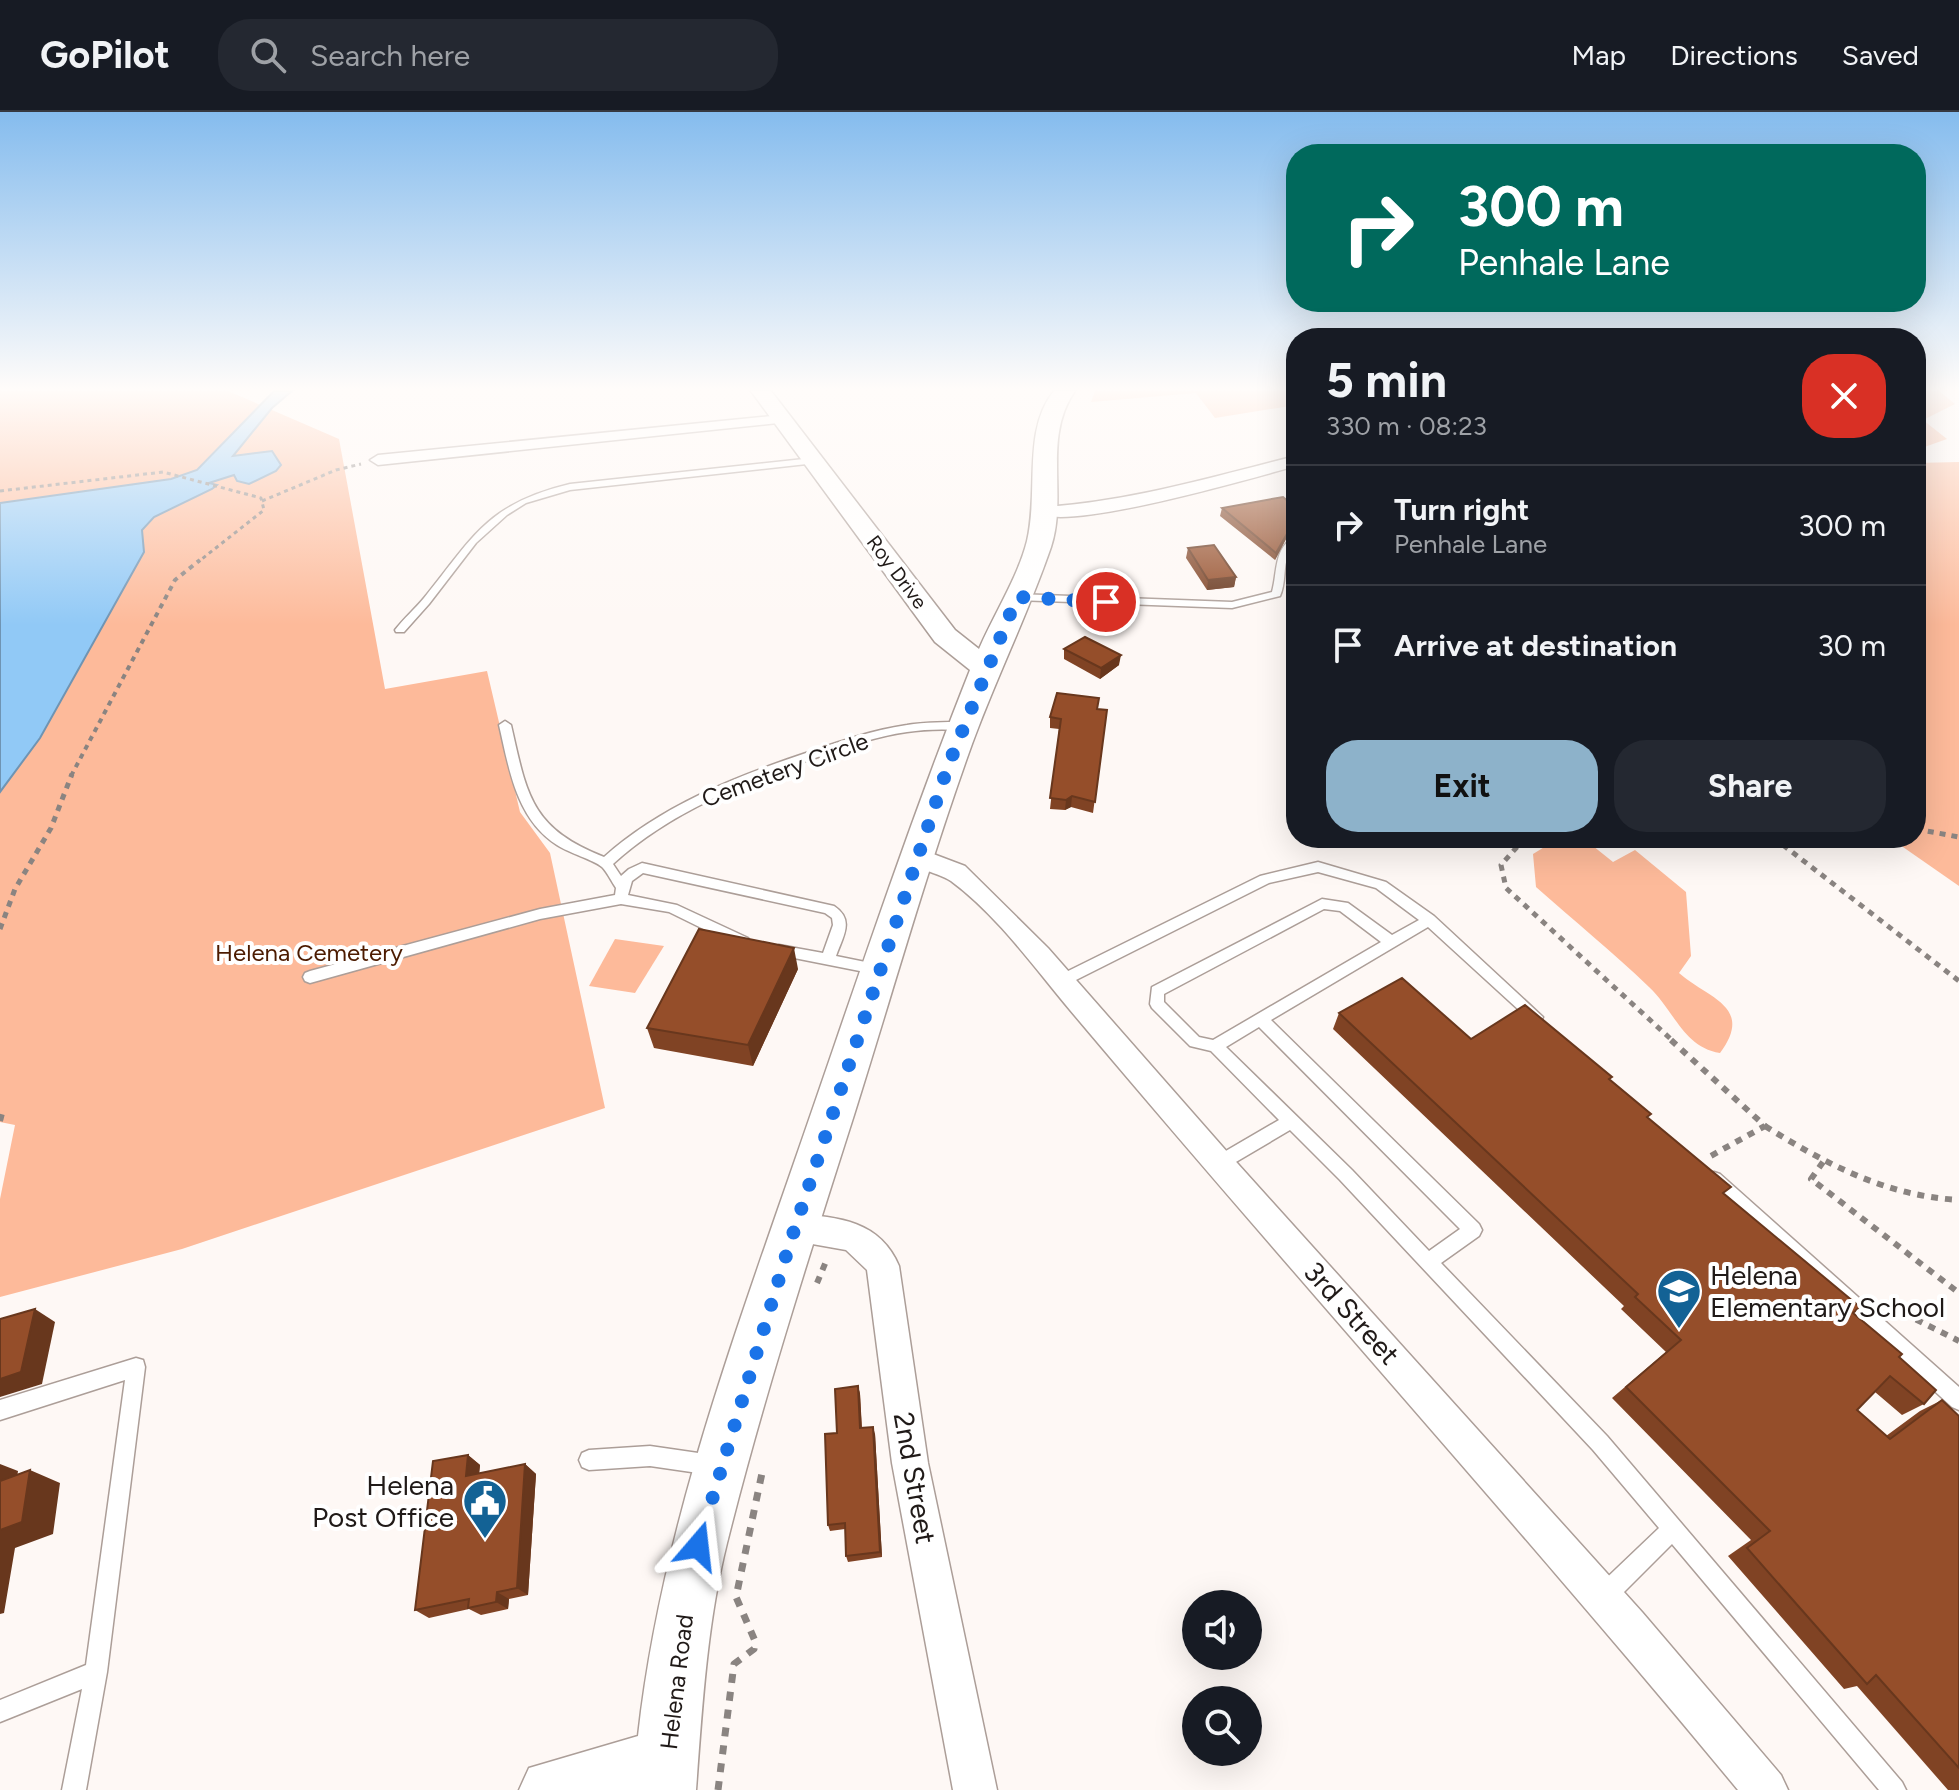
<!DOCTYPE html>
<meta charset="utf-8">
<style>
:root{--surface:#171b24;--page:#242831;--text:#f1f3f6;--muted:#9ea1a6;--line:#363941;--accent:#8db2ca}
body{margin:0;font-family:Figtree,sans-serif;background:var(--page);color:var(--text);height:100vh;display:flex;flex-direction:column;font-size:30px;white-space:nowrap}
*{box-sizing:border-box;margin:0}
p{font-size:26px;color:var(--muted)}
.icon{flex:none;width:44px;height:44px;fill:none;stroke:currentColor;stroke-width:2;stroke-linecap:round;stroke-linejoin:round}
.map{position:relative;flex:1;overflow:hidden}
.side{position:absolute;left:1286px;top:216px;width:640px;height:520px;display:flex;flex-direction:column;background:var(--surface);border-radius:32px;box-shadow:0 8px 32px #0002}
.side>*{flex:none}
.top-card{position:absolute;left:1286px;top:32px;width:640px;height:168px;border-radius:32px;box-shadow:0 8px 32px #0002;background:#00695c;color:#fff;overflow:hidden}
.fabs{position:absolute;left:1182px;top:1478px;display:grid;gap:16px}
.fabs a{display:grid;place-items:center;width:80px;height:80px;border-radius:50%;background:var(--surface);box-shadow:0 8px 32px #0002;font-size:40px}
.pin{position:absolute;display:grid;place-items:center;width:68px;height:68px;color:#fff;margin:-34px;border:4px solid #fff;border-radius:50%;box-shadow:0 2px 8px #0007}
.me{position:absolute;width:88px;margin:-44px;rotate:17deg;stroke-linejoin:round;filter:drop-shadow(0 0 6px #0008)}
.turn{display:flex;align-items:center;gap:28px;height:168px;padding:0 40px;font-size:36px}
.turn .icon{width:104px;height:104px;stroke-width:2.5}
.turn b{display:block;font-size:56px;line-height:68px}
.round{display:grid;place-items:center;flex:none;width:84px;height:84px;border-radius:32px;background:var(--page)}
.head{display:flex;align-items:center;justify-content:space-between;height:136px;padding:0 40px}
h1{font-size:48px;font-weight:700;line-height:60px}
.cta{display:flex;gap:16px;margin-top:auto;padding:16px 40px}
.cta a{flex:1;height:92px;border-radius:32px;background:var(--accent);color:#111;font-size:32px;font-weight:700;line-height:92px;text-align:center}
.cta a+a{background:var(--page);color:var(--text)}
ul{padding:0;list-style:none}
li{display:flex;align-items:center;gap:24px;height:120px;padding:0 40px;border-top:2px solid var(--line)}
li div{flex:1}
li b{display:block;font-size:30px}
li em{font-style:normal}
header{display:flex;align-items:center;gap:48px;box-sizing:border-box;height:112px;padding:0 40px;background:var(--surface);border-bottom:2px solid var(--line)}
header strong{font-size:38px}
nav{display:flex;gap:44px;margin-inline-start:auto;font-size:28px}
.search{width:560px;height:72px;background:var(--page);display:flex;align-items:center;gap:20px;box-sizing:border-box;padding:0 28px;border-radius:32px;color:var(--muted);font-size:30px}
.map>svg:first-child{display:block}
</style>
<header>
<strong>GoPilot</strong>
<div class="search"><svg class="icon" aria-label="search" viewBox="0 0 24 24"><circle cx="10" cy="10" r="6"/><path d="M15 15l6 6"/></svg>Search here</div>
<nav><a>Map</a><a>Directions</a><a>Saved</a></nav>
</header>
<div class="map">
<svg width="1959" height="1678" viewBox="0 0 1959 1678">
<rect width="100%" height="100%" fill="#fef8f5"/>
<g fill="#fdba9a">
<polygon points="0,279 228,279 339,327 385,577 487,559 520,700 550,741 605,996 182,1137 0,1185 0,1087 15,1013 0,1010"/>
<polygon points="1095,279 1296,279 1296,293 1215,306 1196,281 1091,290"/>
<polygon points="1916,279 1939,279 1955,292 1923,308 1947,327 1916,338"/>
<polygon points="1959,350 1959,774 1890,726 1916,726 1916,351"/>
<path d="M 1559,726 L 1583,726 L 1613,750 L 1635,738 L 1686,780 L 1691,844 L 1679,861 C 1707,886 1755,894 1720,941 C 1683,935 1674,898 1649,875 C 1613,840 1574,809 1536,775 L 1533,742 Z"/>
<polygon points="615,827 664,834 635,881 589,874"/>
</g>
<polygon fill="#91c9f6" stroke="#6f94b3" stroke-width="2" points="274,279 292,279 272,296 233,344 272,339 281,353 276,359 249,372 237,369 234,363 209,371 217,373 212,377 154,405 142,418 144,440 40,626 0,680 0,391 171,367 197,358"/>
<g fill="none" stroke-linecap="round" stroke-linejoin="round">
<g stroke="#ac9e98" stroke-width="3">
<g id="lane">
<path d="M 813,346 L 817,349 L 816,351 L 570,378 L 526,391 L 507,403 L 476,431 L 429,492 L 404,520 L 396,520 L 395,518 C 404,506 415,497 424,486 C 474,424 487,392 570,372 Z"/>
<path d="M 1296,424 C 1296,434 1291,434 1288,443 C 1283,456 1286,471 1280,484 L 1232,496 L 1017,488 L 1012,485 L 1017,482 L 1232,490 L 1272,480 C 1278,459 1273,436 1296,424 Z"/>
<path d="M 505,609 L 511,613 C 527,684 531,716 604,745 C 661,694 734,665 806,641 C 838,630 872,618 907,613 C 925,610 944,610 962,610 L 968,614 L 962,618 C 944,617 925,617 907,620 C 877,624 847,635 818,645 C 746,670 671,699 613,752 L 621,764 L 629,757 L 642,751 L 834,794 C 855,808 843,824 836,844 L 885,854 L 887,858 L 885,862 L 880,863 L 774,842 L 772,838 L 779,833 L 823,841 L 833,813 L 832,806 L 825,801 L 643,761 L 632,769 L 628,783 L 677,793 L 748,826 L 750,830 L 748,834 L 738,834 L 669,800 L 621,792 L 540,807 L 310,871 L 305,869 L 303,865 L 305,861 L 310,859 L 540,797 L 615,783 L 616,776 C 612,770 607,760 602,755 C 594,748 569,741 557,733 C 516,707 509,656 499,613 Z"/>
<path d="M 1318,750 L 1386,770 L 1434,804 L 1543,905 L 1541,909 L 1531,909 L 1428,815 L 1271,908 L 1479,1112 L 1482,1118 L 1479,1124 L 1441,1151 L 1607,1324 L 1902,1670 L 1906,1678 L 1879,1678 L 1672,1432 L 1612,1492 L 1604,1495 L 1596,1492 L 1593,1484 L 1596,1476 L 1659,1416 L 1593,1338 L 1340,1068 L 1290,1018 L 1224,1057 L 1218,1059 L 1212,1057 L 1210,1052 L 1212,1047 L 1279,1008 L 1211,939 L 1190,934 L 1152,896 L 1150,892 L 1152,875 L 1322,787 L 1348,791 L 1392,823 L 1419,808 L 1376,776 L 1318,760 L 1269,771 L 1066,873 L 1056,873 L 1054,869 L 1056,865 L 1260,764 ZM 1324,797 L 1340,799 L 1381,830 L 1213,928 L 1199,925 L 1164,890 L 1164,882 ZM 1259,915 L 1460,1117 L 1429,1139 L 1352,1058 L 1226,935 Z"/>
<polygon points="1714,1060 1720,1062 1959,1275 1959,1298 1952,1295 1708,1072 1706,1067 1708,1062"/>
<polygon points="136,1246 143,1248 145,1255 107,1560 86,1678 62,1678 82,1577 0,1610 0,1588 86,1553 125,1268 0,1308 0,1288"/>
<polygon points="650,1334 712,1343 719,1346 722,1353 719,1360 712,1363 650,1354 589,1358 582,1355 579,1348 582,1341 589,1338"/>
</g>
</g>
<g stroke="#ac9e98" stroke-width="3">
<g id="street">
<polygon points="782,303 789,307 787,310 378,353 370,348 378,343"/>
<path d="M 1296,344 L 1296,354 C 1259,364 1061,422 1038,400 L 1046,395 C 1132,389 1212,365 1296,344 Z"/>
<path d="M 920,737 L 965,754 L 1048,836 L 1229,1042 L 1642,1500 L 1781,1663 L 1788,1678 L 1738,1678 C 1520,1414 1290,1160 1070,898 C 1034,855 997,803 951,769 C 938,760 916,759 908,745 L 912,739 Z"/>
<path d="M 795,1102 C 839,1105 880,1109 899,1154 L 928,1351 L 997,1678 L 953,1678 L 892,1351 L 867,1158 L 846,1138 L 784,1127 L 779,1117 L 784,1107 Z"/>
</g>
</g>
<g stroke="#ac9e98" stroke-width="3">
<path id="secondary" d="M 751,279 L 771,279 L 955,518 L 979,537 C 994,502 1018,465 1027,429 C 1039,379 1022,318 1054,279 L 1075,279 C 1042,326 1068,383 1051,435 C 1028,502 996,566 972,632 C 928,754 893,879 854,1003 C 809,1144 763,1287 727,1431 C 707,1511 702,1597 696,1678 L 519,1678 L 529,1656 L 638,1624 C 660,1426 730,1236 795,1048 C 852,884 906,719 970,558 L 935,530 Z"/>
</g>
<g stroke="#8a8481" stroke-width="3" stroke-dasharray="4 4" stroke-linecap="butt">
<polyline points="0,379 163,360 261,386 264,398 198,450"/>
<polyline points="262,389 336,358 361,352"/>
</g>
<polyline stroke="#8a8481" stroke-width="4" stroke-dasharray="5 5" stroke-linecap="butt" points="71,664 175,468 200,448"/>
<g stroke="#8a8481" stroke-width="5" stroke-dasharray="6 6" stroke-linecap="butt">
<polyline points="1916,717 1959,725"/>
<polyline points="1525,726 1501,753 1506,776 1674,930"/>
<polyline points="1764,726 1783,733 1807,726"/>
<polyline points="1783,733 1959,869"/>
<polyline points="0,817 15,777 51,716 72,662"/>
</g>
<g stroke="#8a8481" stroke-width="6" stroke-dasharray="7 7" stroke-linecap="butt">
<polyline points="1671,928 1765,1014 1707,1046"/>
<polyline points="0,1009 2,1001"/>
<path d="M 1765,1014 C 1826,1052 1886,1084 1959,1088"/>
<polyline points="1823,1050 1811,1067 1959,1181"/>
<polyline points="817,1171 827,1147"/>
<polyline points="1891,1195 1959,1229"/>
</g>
<polyline stroke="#8a8481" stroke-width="7" stroke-dasharray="9 9" stroke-linecap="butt" points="718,1678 734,1552 754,1537 755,1529 736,1485 762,1361"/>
<use href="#lane" fill="#fff" fill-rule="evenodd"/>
<use href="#street" fill="#fff" fill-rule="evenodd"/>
<use href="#secondary" fill="#fff" fill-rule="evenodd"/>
</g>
<g fill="#804324">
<polygon points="1222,396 1296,396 1296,423 1286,427 1275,448 1220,404"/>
<polygon points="1296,429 1296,465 1288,459"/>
<polygon points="1188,436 1236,465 1234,475 1207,478 1186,446"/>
<polygon points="1064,537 1119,553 1100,567 1064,547"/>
<polygon points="1098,597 1107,598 1093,701 1071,695 1065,698 1050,697 1059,617 1050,616 1050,605"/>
<polygon points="798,857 753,954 654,936 647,916"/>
<polygon points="1339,901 1471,927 1610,968 1648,1006 1731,1075 1723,1081 1899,1245 1924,1292 1902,1303 1875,1280 1857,1298 1886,1324 1920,1299 1942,1288 1959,1304 1959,1678 1948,1678 1857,1574 1844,1577 1728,1444 1751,1428 1612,1286 1666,1240 1621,1197 1624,1194 1333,917"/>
<polygon points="858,1274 860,1282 862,1316 875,1322 882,1445 848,1450 846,1444 845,1417 830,1419 828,1413 837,1321"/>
<polygon points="468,1343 480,1353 479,1361 525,1352 536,1362 528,1483 509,1487 508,1497 481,1503 469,1497 429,1506 415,1498"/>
</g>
<g fill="#68371d">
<polygon points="1296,416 1296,423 1286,427 1275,448 1276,441 1288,420"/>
<polygon points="1236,465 1234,475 1207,478 1208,468"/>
<polygon points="1121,543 1119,553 1100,567 1101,556"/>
<polygon points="1072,684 1071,695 1065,698 1066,688"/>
<polygon points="794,836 798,857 753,954 748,933"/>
<polygon points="35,1197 55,1210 42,1272 0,1285 0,1267"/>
<polygon points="858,1274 860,1282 862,1323 860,1316"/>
<polygon points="873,1315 875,1322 882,1445 880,1440"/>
<polygon points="468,1343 480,1353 478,1374 466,1364"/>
<polygon points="0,1352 18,1359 14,1387 0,1382"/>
<polygon points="525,1352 536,1362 528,1483 517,1476"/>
<polygon points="30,1358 60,1371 53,1422 15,1436 4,1501 0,1502 0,1418"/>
<polygon points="497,1480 509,1487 508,1497 496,1490"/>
</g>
<g fill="#954e2a" stroke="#68371d" stroke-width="2">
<polygon points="1283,385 1296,396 1296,416 1288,420 1276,441 1222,396"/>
<polygon points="1296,429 1296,456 1290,451"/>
<polygon points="1214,433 1236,465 1208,468 1188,436"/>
<polygon points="1085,525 1121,543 1101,556 1064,537"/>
<polygon points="1057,581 1099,586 1097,597 1107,598 1095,690 1072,684 1066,688 1050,686 1061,607 1050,605"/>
<polygon points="699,817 794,836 748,933 647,916"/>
<polygon points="1402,866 1471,927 1525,893 1612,965 1609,967 1651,1002 1647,1005 1731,1075 1723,1081 1860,1195 1853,1201 1902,1242 1899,1245 1936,1278 1924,1292 1890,1264 1857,1298 1890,1327 1942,1288 1959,1304 1959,1656 1876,1563 1867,1572 1747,1436 1770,1419 1626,1275 1681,1228 1635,1185 1638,1182 1339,901"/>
<polygon points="35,1197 21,1260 0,1267 0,1207"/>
<polygon points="858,1274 860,1316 873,1315 880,1440 846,1444 845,1411 828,1413 825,1322 837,1321 835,1277"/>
<polygon points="468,1343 466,1364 525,1352 517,1476 497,1480 496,1490 468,1496 469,1487 415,1498 433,1349"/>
<polygon points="30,1358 22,1410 0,1418 0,1369"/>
</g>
<linearGradient id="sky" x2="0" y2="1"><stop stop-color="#85bcee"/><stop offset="0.54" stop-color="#fffcfa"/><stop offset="1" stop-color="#fffcfa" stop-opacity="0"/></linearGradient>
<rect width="1959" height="513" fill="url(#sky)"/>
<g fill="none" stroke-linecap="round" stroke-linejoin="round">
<polyline stroke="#1a73e8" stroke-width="14" stroke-dasharray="0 25.2" points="698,1434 789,1134 948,654 1017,485 1106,490"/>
</g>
<defs>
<g id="school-pin" transform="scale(2.3)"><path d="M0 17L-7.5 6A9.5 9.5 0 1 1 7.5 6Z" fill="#136295" stroke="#fff"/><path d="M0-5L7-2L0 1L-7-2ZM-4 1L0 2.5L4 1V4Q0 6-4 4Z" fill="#fff"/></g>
<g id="civic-pin" transform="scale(2.3)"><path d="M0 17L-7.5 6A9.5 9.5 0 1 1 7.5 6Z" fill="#136295" stroke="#fff"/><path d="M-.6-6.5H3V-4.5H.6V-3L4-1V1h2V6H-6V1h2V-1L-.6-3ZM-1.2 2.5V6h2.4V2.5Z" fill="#fff"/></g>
</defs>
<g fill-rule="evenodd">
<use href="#school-pin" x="1679" y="1179"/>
<use href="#civic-pin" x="485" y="1389"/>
</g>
<g text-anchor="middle" stroke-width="8" stroke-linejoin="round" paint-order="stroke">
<g font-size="20" fill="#201a18" stroke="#fff">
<text transform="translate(897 460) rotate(53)" y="7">Roy Drive</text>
</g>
<g font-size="24" fill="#201a18" stroke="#fff">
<text transform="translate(785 658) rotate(-20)" y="8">Cemetery Circle</text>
<text transform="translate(677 1570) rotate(-83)" y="8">Helena Road</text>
</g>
<g font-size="24" fill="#4c1b00" stroke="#fff">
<text x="309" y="849">Helena Cemetery</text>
</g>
<g font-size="28" fill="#201a18" stroke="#fff" text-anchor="start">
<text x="1710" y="1173">Helena<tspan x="1710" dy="32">Elementary School</tspan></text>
<text x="454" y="1383" text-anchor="end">Helena<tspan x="454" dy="32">Post Office</tspan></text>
</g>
<g font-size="28" fill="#201a18" stroke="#fff">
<text transform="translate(1352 1201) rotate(48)" y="10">3rd Street</text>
<text transform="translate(915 1366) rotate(80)" y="10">2nd Street</text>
</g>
</g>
</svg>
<div class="fabs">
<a><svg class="icon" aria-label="sound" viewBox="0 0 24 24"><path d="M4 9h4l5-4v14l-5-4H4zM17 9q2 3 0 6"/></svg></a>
<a><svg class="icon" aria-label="search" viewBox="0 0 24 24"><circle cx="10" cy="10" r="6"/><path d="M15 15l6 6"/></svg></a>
</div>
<div class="pin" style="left:1106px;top:490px;background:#d93025"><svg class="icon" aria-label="arrive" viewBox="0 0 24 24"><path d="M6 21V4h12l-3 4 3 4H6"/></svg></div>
<svg class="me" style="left:698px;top:1434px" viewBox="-20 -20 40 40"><path d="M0-17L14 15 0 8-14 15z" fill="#1a73e8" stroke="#fff" stroke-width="4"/></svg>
<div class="top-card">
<div class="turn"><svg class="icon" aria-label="right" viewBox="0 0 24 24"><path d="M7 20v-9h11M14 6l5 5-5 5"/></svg><div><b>300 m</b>Penhale Lane</div></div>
</div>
<section class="side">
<div class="head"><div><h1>5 min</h1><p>330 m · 08:23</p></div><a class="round" style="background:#d93025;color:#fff"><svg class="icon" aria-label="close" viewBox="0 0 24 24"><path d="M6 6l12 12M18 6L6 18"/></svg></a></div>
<ul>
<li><svg class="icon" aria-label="right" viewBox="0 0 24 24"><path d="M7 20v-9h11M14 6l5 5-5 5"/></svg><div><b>Turn right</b><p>Penhale Lane</p></div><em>300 m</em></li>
<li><svg class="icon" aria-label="arrive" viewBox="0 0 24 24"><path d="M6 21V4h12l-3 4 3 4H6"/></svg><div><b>Arrive at destination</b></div><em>30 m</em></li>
</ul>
<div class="cta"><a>Exit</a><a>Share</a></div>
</section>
</div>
